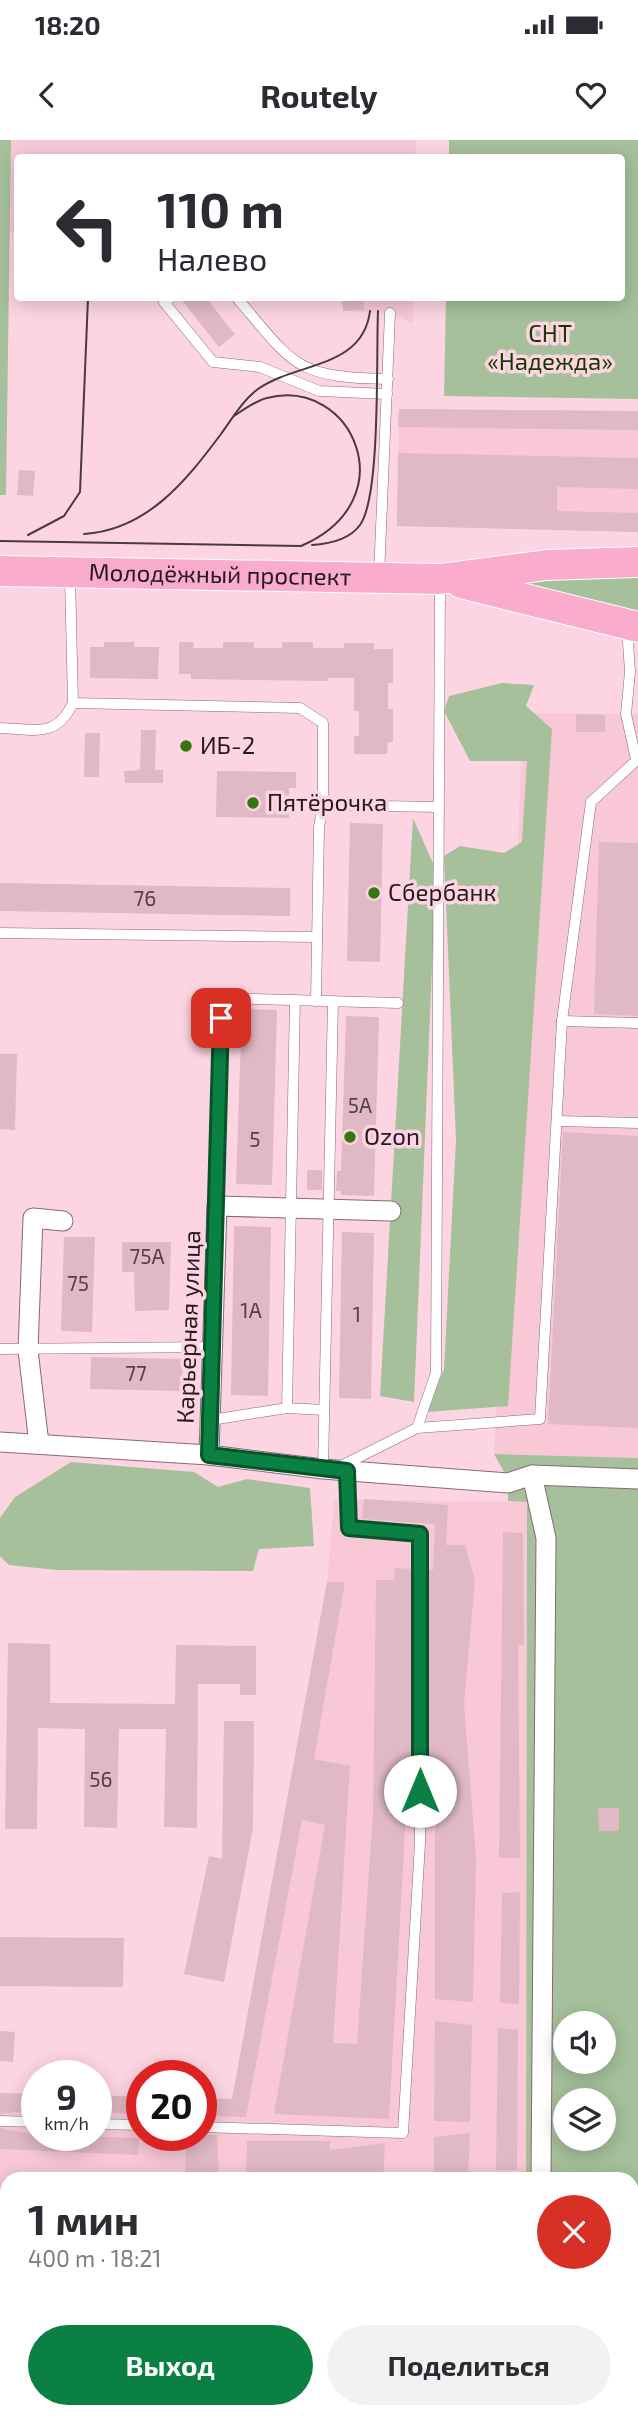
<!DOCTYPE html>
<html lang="ru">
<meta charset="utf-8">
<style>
:root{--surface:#fff;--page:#f2f2f3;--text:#2b2b33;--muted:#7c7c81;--accent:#0b8043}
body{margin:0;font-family:"Exo 2",sans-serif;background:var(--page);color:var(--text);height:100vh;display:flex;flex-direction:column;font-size:26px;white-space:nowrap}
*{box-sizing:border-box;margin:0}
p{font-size:23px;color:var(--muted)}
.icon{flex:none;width:38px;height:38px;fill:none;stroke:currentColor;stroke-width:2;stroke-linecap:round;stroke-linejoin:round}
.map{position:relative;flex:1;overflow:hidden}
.side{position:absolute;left:0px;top:2032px;width:639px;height:247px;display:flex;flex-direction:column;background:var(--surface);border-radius:21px 21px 0 0;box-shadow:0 4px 18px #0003}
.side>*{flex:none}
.top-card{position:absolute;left:14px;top:14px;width:611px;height:147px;border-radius:7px;box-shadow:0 4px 18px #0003;background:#fff;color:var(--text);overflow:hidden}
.buttons{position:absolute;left:553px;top:1871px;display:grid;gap:14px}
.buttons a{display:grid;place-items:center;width:63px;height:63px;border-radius:50%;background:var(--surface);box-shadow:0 4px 18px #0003;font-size:35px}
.speed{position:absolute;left:21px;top:1920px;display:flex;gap:14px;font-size:35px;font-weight:700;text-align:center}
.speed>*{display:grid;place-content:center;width:91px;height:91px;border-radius:50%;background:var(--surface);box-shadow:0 4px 18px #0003;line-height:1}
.speed small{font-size:18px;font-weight:400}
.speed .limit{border:10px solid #d22;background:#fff;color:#111}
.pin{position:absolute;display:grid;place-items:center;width:60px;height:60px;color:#fff;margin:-30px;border-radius:14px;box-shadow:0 4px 10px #0006}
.me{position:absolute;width:77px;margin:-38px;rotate:0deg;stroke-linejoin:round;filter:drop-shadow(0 0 5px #0008)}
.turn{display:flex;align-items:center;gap:24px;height:147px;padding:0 28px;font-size:32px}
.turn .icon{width:91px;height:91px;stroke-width:2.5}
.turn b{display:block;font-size:49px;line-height:60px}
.round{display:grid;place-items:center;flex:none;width:74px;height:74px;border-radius:37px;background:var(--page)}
.summary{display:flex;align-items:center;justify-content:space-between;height:119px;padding:0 28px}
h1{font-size:42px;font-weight:700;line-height:52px}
.action{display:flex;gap:14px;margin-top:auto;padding:14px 28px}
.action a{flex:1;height:80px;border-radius:42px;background:var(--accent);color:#fff;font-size:28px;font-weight:700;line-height:80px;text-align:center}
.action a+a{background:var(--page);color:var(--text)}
.status{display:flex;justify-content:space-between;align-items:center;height:49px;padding:0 35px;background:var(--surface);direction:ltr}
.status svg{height:19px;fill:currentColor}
header{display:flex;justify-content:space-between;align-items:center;height:91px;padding:0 28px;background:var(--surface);font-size:32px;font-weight:700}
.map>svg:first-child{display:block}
</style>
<div class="status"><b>18:20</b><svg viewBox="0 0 49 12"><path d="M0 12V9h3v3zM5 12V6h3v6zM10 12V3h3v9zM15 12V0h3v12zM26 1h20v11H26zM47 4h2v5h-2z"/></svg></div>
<header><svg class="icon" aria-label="back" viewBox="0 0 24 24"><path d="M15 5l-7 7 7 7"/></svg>Routely<svg class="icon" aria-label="heart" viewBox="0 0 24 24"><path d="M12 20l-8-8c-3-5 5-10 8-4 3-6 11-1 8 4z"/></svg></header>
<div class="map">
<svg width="638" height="2278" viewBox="0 0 638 2278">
<rect width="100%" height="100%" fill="#fdd5e2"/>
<g fill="#f8c8d7">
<polygon points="11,0 416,0 416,17 18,18 17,92 10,92"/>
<polygon points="342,158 414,158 413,184 390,173 343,171"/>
<polygon points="399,269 638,271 638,392 397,386"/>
<polygon points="523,573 638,574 638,1318 494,1314"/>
<polygon points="334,1359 527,1362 526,2039 7,2039 7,2272 523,2272 523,2278 0,2278 0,1953 37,1954 37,1995 96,1995 96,1955 142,1957 142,1995 201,1995 201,1958 232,1959 327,1442"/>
</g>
<g fill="#a5c09b" fill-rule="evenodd">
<polygon points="0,0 11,0 6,355 0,355"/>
<polygon points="449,0 638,0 638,259 444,256 446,158 621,158 621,18 449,17"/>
<polygon points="638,433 638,474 474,439"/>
<polygon points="502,543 534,545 526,566 552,589 508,1266 427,1272 444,1229 456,1000 444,716 460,706 504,713 522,702 527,621 470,621 444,571 449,556"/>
<polygon points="413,678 436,730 414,1262 380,1256"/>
<path d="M 494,1314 L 638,1318 L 638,2278 L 523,2278 L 523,2272 L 632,2272 L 632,2039 L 526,2039 L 527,1362 L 508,1361 L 508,1339 ZM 565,1883 L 604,1883 L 604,1922 L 565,1922 ZM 565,1960 L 604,1960 L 604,1998 L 565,1998 Z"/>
<polygon points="71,1322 194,1332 218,1347 247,1339 310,1348 314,1406 259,1409 253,1431 56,1430 9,1425 0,1416 0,1378 15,1357"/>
</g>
<g fill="#e0b9c5">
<polygon points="180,158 206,158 235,194 219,207"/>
<polygon points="342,158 363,158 364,170 343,171"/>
<polygon points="399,269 638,271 638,290 398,287"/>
<polygon points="398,313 638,318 638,349 557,347 557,371 638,373 638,392 397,386"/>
<polygon points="19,330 35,331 33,356 17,355"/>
<polygon points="104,502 134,502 134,507 159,507 158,539 90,538 90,507 104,507"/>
<polygon points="179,502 194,502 193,508 223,508 223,502 254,502 254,508 282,508 282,502 313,502 313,508 344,508 344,503 374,503 374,509 393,509 393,543 388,543 388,569 393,569 393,602 388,602 387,614 354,614 354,596 359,596 359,571 354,571 354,538 328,538 328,541 191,539 191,534 179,534"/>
<polygon points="576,574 605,575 605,592 576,592"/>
<polygon points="141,590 156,590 155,630 163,630 163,643 125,643 124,631 140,630"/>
<polygon points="85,593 100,593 99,637 84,637"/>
<polygon points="217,631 296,632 296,648 289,648 289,678 216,677"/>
<polygon points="350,683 383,684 380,822 347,821"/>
<polygon points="599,702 638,703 638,876 594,874"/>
<polygon points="0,743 290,748 290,776 0,771"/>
<polygon points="242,869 277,870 272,1045 236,1044"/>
<polygon points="346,876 379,877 374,1056 341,1055 341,1051 336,1051 337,1031 341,1031"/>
<polygon points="0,914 17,914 15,990 0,989"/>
<polygon points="563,992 638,996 638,1288 548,1284"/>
<rect x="307" y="1030" width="15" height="20"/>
<polygon points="234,1086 271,1087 268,1256 231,1255"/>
<polygon points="342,1092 374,1093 371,1259 339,1258"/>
<polygon points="64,1097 95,1097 92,1192 61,1191"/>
<polygon points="122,1102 171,1102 169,1170 135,1171 134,1132 122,1132"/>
<polygon points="91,1217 183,1219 182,1251 90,1249"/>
<polygon points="364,1359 448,1365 446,1405 465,1405 475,1440 464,1563 476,1718 473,1862 435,1859 435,1676 427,1675 427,1429 433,1430 435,1384 362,1379"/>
<polygon points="503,1392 523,1393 524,1505 518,1505 520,1718 499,1718"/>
<polygon points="395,1428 413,1429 413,1673 406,1672 389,1979 274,1974 325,1685 302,1680 246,1977 216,1976 216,1980 201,1980 201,1958 232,1959 327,1442 345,1442 314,1619 350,1626 333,1903 357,1904 373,1673 376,1440 394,1440"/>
<polygon points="8,1503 50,1504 50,1563 175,1564 176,1505 256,1506 256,1555 240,1555 240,1544 198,1544 197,1688 164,1687 166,1589 119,1589 117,1688 84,1687 85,1589 38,1588 37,1689 5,1689"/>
<polygon points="224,1581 254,1581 253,1688 224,1842 184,1834 209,1716 222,1719"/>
<polygon points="598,1668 619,1668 619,1691 599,1691"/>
<polygon points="520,1752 519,1864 500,1863 502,1753"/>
<polygon points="0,1797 124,1798 123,1847 0,1846"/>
<polygon points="435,1881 472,1885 470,1982 434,1981"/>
<polygon points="498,1888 518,1890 517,2030 496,2030"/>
<polygon points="0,1891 15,1892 13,1922 0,1921"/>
<polygon points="0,1953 37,1954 37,1970 0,1974"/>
<polygon points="96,1955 142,1957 142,1974 96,1972"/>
<polygon points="0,1988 37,1995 139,1998 138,2015 0,2009"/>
<polygon points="470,1993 468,2039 434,2039 434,1997"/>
<polygon points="201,1995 217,1995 219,2039 185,2039 186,1997 201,1998"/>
<polygon points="247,2001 330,2001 330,2010 385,2003 383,2039 246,2039"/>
</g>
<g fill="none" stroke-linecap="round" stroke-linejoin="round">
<g stroke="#8b6874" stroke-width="11">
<g id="lane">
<polyline points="170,158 164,162 213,222 260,227 319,251 387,254"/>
<path d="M 237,158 C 295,226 294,237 388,239"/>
<polyline points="379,436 390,173"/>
<polyline points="627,488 630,532 626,574 636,619"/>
<polyline points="73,563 300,568 323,583 323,665 438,667"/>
<path d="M 0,588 C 34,589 56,599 73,563 L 70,437"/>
<polyline points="0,793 317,797"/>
<polyline points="295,860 287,1268 324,1270"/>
<polyline points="316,861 319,687 323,665"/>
<polyline points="562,881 638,883"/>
<polyline points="557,981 638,983"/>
<polyline points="217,1066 218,918 222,858 398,863"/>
<polyline points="0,1209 213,1207"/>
<polyline points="211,1280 287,1268"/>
<polyline points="417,1288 436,1233 440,442"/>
<polyline points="341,1326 417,1288 540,1279 562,881 591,662 638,619"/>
<polyline points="323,1329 333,861"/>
<polyline points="0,1981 37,1982"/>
<polyline points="96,1984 142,1985"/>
<polyline points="201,1987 403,1993 420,1703 420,1394 349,1388 347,1331"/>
</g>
</g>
<g stroke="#8b6874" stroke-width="21">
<g id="street">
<polyline points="0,1302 209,1315 323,1329 508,1343 532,1335 638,1339"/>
<polyline points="39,1304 28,1210 33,1078 63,1081"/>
<polyline points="209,1315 217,1066 391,1071"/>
<polyline points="532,1335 546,1398 541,2039"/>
<polyline points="540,2272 540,2278"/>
</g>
</g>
<g stroke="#fff" stroke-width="32">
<g id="primary">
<path id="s1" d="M 0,431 L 440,439 L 547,425 L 638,422"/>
<polyline points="461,443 638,487"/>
</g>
</g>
<use href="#lane" stroke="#fff" stroke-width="10"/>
<use href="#street" stroke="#fff" stroke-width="19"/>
<use href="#primary" stroke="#f9accb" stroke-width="30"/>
<g stroke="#4b393f" stroke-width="2">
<path d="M 84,394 C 147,390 186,341 221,294 C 232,279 243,260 258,249 C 296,222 363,229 370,171"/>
<polyline points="28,395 64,376 80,352 88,158"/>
<path d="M 0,401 L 301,406 C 408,360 352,236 267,258 C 255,261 244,269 234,276"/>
<path d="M 312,405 C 329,404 349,400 360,385 C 381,356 376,215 378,171"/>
</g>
</g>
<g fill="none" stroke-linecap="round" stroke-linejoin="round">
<g stroke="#07532c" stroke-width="18">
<polyline id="route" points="221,878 209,1315 347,1331 349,1388 420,1394 420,1651"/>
</g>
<use href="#route" stroke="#0b8043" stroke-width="12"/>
</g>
<g fill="#37750d" stroke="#fdd5e2" stroke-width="2.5">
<circle cx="186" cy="606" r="7"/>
<circle cx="253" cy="663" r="7"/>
<circle cx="374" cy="753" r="7"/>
<circle cx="350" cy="997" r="7"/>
</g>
<g text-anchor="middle" stroke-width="7" stroke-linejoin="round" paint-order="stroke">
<g font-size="21" fill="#554148">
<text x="145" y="766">76</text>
<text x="360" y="973">5А</text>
<text x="255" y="1007">5</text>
<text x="147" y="1124">75А</text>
<text x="78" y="1151">75</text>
<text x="251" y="1178">1А</text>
<text x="357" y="1182">1</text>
<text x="136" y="1241">77</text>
<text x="101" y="1647">56</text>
</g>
<g font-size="24" fill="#143900" stroke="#fdd5e2">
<text x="550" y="202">СНТ<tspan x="550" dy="28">«Надежда»</tspan></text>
</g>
<g font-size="24" fill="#27191e" stroke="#fdd5e2">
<text dy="8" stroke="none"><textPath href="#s1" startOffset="220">Молодёжный проспект</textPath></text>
<text transform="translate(189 1187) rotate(-88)" y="8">Карьерная улица</text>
</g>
<g font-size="24" fill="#27191e" stroke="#fdd5e2" text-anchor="start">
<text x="200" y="614">ИБ-2</text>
<text x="267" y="671">Пятёрочка</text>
<text x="388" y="761">Сбербанк</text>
<text x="364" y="1005">Ozon</text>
</g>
</g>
</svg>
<div class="buttons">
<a><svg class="icon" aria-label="sound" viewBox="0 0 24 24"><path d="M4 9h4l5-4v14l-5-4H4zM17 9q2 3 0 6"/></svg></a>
<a><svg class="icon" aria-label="layers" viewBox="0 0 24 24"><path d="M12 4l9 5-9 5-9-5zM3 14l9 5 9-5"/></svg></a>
</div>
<div class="speed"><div>9<small>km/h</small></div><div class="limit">20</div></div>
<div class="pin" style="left:221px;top:878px;background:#d93025"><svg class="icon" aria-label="arrive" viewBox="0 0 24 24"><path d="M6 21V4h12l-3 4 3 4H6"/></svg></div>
<svg class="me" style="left:420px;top:1651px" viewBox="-20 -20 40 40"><circle r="19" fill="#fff"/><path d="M0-13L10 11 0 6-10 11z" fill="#0b8043"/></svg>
<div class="top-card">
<div class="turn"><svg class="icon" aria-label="left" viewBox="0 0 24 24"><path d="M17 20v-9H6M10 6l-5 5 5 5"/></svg><div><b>110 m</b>Налево</div></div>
</div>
<section class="side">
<div class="summary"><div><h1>1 мин</h1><p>400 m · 18:21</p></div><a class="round" style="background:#d93025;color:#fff"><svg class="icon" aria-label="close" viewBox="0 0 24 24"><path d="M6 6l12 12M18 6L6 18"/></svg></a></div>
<div class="action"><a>Выход</a><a>Поделиться</a></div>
</section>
</div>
